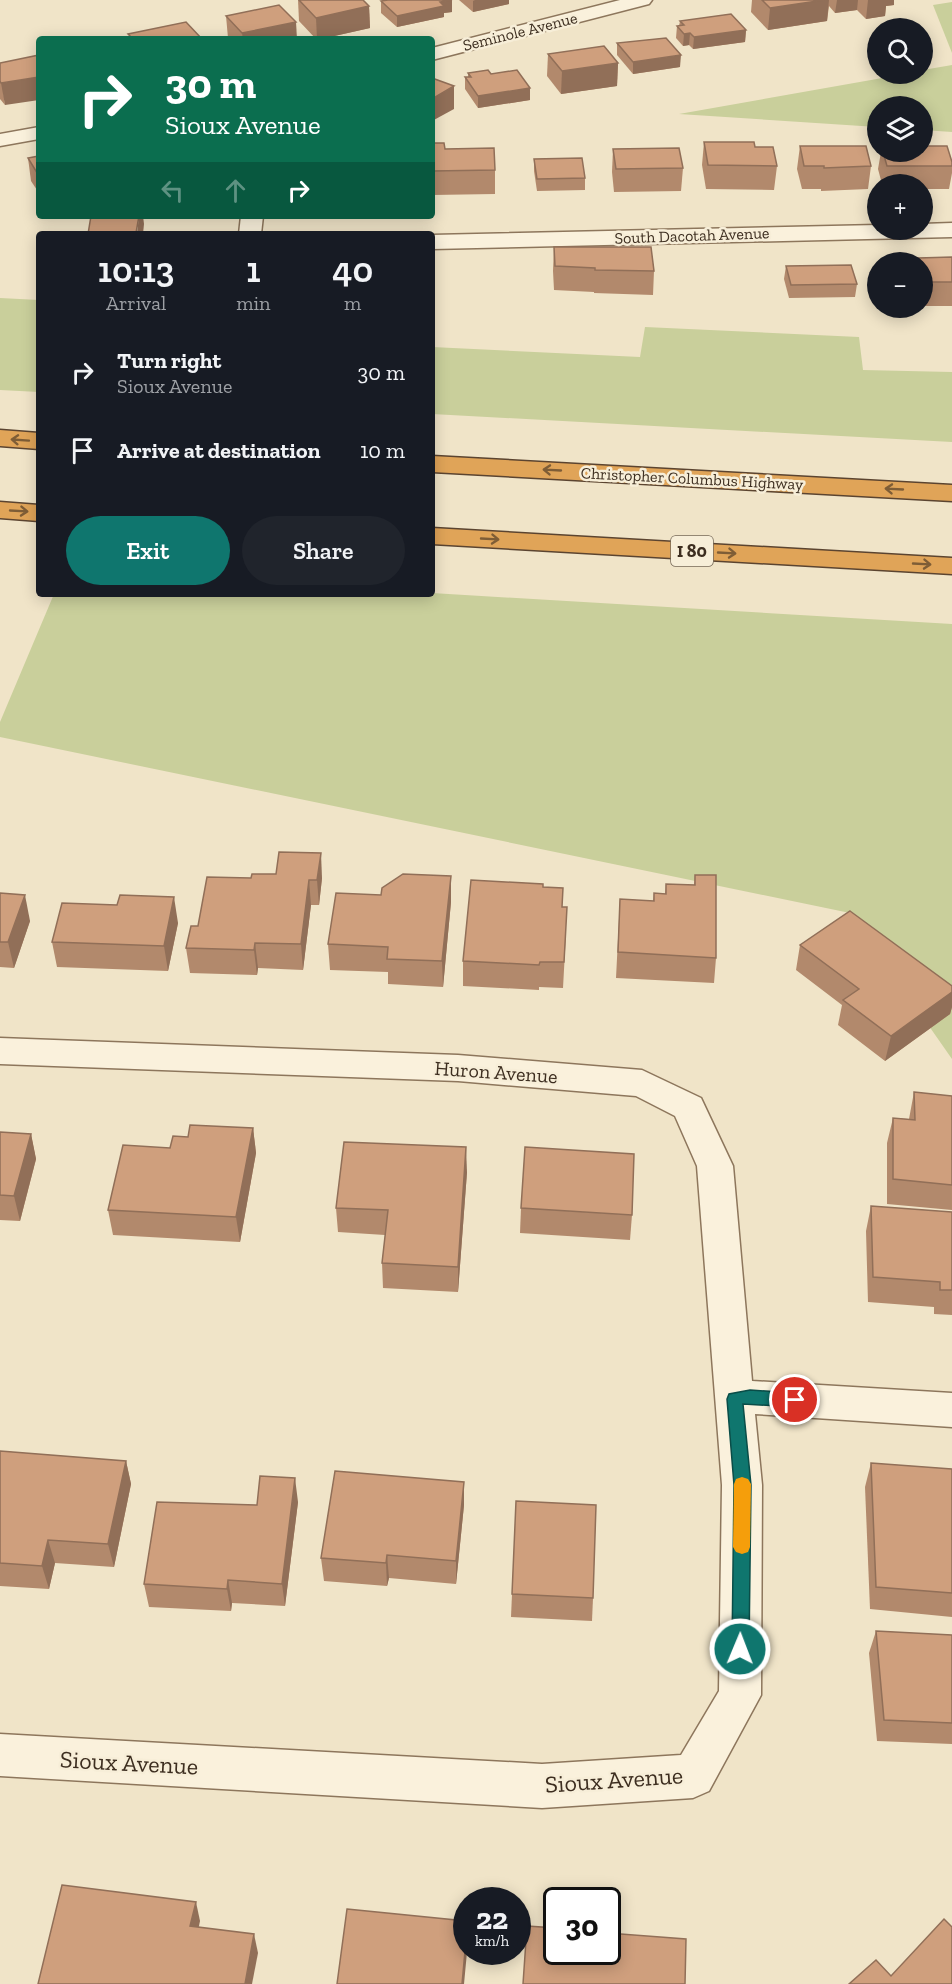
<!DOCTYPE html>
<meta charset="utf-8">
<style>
:root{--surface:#171b24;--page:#20242c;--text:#f1f3f6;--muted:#9ea1a6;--accent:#0f766e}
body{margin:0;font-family:"Zilla Slab",serif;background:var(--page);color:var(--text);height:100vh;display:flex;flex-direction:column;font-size:22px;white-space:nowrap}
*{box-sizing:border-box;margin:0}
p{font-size:20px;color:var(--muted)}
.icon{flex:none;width:33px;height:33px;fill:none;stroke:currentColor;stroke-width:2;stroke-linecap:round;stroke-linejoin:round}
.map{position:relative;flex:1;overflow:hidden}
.drawer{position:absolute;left:36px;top:231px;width:399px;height:366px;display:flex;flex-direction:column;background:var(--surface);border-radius:6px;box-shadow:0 3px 15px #0003}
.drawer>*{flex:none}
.guide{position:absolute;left:36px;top:36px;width:399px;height:183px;border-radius:6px;box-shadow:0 3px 15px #0003;background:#0b6e4f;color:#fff;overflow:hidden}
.tools{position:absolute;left:867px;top:18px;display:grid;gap:12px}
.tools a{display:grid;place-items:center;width:66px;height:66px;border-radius:50%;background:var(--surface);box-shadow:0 3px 15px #0003;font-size:30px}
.speed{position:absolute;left:453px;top:1887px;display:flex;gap:12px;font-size:30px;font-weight:700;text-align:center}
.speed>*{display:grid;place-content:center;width:78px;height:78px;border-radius:50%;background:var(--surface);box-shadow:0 3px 15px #0003;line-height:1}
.speed small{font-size:15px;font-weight:400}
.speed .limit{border:3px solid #111;border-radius:9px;background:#fff;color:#111}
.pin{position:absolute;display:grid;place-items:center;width:51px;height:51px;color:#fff;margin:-26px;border:3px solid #fff;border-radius:50%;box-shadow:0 2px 6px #0007}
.me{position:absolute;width:66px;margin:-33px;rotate:1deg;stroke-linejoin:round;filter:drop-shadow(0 0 4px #0008)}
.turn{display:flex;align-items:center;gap:21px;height:126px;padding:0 30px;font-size:27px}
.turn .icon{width:78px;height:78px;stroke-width:2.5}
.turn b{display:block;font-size:42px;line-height:51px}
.lanes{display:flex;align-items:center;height:57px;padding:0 30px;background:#0003;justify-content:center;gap:30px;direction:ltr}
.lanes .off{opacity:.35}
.eta{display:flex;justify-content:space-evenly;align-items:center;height:102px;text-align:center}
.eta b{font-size:36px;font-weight:600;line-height:42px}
.primary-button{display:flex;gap:12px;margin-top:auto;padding:12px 30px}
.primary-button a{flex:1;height:69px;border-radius:36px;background:var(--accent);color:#fff;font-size:24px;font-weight:600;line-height:69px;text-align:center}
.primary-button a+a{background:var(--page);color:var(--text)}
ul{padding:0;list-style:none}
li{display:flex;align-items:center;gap:18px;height:78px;padding:0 30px}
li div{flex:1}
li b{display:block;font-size:22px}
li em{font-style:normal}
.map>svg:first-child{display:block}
</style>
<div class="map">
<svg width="952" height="1984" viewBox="0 0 952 1984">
<rect width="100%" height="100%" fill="#f0e4c8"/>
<g fill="#c9cf9b">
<polygon points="952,2 952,53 933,5"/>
<polygon points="952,65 952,132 923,130 922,106 878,106 877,127 679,114 905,74 922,74 923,70"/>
<polygon points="0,298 39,300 39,392 0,390"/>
<polygon points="645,327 859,337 863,370 952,372 952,442 432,414 432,347 640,357"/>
<polygon points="432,593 952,624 952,1059 850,913 0,737 0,722 54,594"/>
</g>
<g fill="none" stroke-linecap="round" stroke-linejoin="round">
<g stroke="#8d765c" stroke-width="3">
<g id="street">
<polygon points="620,0 652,0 649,4 432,60 432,48"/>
<polygon points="39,127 39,139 0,146 0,134"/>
<polygon points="241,216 263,216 261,234 239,234"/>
<polygon points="952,223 952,237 432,249 432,235 878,225 878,230 922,230 922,224"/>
<polygon points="0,1038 458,1055 642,1070 701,1098 733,1166 752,1381 952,1393 952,1427 755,1414 762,1485 761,1695 709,1791 693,1798 542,1808 0,1776 0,1734 542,1764 681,1755 719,1691 722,1485 697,1166 675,1116 636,1096 458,1081 0,1064"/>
</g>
</g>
<g stroke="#5b4430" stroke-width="3">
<g id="highway">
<polygon points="0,430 39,433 39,449 0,446"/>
<polygon points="432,456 952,485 952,501 432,472"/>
<polygon points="0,502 39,505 39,521 0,518"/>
<polygon points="432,528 952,558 952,574 432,544"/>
</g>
</g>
<use href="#street" fill="#faf1dc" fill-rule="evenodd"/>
<use href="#highway" fill="#e0a458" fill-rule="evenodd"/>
</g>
<g fill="#b2896c">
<polygon points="298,0 363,0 369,6 370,28 321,39 316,39 299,21"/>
<polygon points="459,0 509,0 509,4 473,12"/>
<polygon points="752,0 894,0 894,5 886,6 885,16 866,19 857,10 835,13 829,6 827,21 768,30 751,12"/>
<polygon points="381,1 452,12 444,13 444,17 397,27 381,13"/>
<polygon points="226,16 297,39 229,39 228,38"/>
<polygon points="680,21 746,30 745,42 693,49 689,45 683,46 676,38 677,26 679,26"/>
<polygon points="617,43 680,67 633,74 617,55"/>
<polygon points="548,54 618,63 617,86 561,94 547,76"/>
<polygon points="0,63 5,105 0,99"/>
<polygon points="468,73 491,74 530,100 478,108 465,89 465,77 468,77"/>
<polygon points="704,142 755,147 777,166 774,190 706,189 702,165"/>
<polygon points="432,143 495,170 495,194 432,195"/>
<polygon points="800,146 871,166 868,189 821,191 821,189 802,189 797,169"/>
<polygon points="613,149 683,168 681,191 614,192 612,172"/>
<polygon points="881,152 922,152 952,162 952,173 949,189 922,189 922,184 882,184 878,169"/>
<polygon points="39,156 39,193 31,181 28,158"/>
<polygon points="534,159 585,178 585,190 537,191 534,171"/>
<polygon points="554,247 654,271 653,295 594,293 594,292 554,290 553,271"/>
<polygon points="952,257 952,306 922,306 922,262 884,262 885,259"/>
<polygon points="786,266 857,284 855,297 789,298 784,279"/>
<polygon points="695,875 716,958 714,983 616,978 620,899 653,901 654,893 665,894 666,884 694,885"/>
<polygon points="251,878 322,878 319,905 311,905 303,970 258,968 257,975 190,973 186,948 198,926"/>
<polygon points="543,887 563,888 562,907 566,933 563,988 539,987 539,990 463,986 463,961"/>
<polygon points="0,893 30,921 14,968 0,967"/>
<polygon points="451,902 443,987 388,984 388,972 330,970 328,944"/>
<polygon points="117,905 178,923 168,971 57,967 52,942"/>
<polygon points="800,945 952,986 952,1007 950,1014 885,1061 838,1025 842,1005 796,970"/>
<polygon points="914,1092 952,1096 952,1210 887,1204 887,1143 893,1118 909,1119"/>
<polygon points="253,1128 256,1153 240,1242 113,1235 108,1210 170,1148 188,1137"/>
<polygon points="0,1132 31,1134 36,1159 20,1221 0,1220"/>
<polygon points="467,1172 458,1292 383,1288 382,1263 385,1235 338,1232 336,1208"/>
<polygon points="871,1206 952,1212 952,1315 934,1314 934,1307 868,1302 866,1231"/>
<polygon points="521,1208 632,1215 630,1240 520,1233"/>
<polygon points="0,1451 126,1461 131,1484 114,1567 55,1563 49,1589 0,1586"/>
<polygon points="871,1463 952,1469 952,1617 870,1609 865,1487"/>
<polygon points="298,1502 285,1606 232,1603 231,1611 149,1607 144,1584 257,1505"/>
<polygon points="464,1505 456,1584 389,1578 387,1586 324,1581 321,1558"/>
<polygon points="512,1594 593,1598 592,1621 511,1617"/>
<polygon points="876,1631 952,1635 952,1744 877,1741 869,1653"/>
</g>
<g fill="#916f58">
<polygon points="452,0 452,12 444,13 444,17 397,27 397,16 440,2"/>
<polygon points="475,0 509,0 509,4 473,12 473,1"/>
<polygon points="824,0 829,0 827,21 768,30 770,8"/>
<polygon points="837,0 858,0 857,10 835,13"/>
<polygon points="868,0 894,0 894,5 886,6 885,16 866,19"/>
<polygon points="369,6 370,28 321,39 317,39 316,18"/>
<polygon points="296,22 297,39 243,39 242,33"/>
<polygon points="746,30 745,42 693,49 694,37"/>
<polygon points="690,33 689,45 683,46 684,34"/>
<polygon points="681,55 680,67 633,74 633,62"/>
<polygon points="618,63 617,86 561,94 562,71"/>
<polygon points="39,77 39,100 5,105 1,83"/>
<polygon points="454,86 454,109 432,121 432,99"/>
<polygon points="530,88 530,100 478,108 478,96"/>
<polygon points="139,216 143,216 144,224 143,234 137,234"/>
<polygon points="321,853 322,878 319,905 317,880"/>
<polygon points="451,876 451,902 443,987 442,961"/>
<polygon points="309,880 311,905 303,970 301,944"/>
<polygon points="25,895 30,921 14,968 8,942"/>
<polygon points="174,897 178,923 168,971 164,946"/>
<polygon points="255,943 258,968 257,975 254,950"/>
<polygon points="952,992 952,1007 950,1014 885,1061 891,1036"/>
<polygon points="253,1128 256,1153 240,1242 236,1217"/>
<polygon points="31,1134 36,1159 20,1221 14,1196"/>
<polygon points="466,1147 467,1172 458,1292 458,1267"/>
<polygon points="126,1461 131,1484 114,1567 108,1544"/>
<polygon points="295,1478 298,1502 285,1606 282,1584"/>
<polygon points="464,1482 464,1505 456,1584 456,1561"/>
<polygon points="48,1540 55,1563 49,1589 42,1566"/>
<polygon points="387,1555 389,1578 387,1586 386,1563"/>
<polygon points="228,1580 232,1603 231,1611 227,1589"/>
<polygon points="196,1902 200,1921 195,1945 190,1926"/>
<polygon points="254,1934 258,1953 252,1984 245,1984"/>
<polygon points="466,1940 466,1952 467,1952 464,1984 462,1984"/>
</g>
<g fill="#cf9f7d" stroke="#916f58" stroke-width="1.5">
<polygon points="299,0 363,0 369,6 316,18"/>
<polygon points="388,0 452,0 440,2 444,6 397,16 381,1"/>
<polygon points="762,0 824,0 770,8"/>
<polygon points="279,5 296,22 242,33 226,16"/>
<polygon points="731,14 746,30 694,37 690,33 684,34 677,26 684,25 680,21"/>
<polygon points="186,22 202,39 133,39 128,34"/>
<polygon points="666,38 681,55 633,62 617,43"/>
<polygon points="604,46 618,63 562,71 548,54"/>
<polygon points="39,55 39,77 1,83 0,81 0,63"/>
<polygon points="488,70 491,74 517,70 530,88 478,96 465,77 471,77 468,73"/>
<polygon points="432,78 454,86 432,99"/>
<polygon points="704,142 754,142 755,147 773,147 777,166 708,165"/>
<polygon points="432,143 444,143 445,149 494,148 495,170 432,171"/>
<polygon points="800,146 866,146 871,166 824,168 824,166 804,166"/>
<polygon points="922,146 947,146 952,162 952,166 887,166 883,152 922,152"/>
<polygon points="679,148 683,168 616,169 613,149"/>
<polygon points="39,156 39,176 28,158"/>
<polygon points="582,158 585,178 537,179 534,159"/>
<polygon points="91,216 139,216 136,233 129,234 88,234"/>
<polygon points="554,247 651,247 654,271 595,270 595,268 555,266"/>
<polygon points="952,257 952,282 922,282 922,262 886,262 885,259"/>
<polygon points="851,265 857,284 791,285 786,266"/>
<polygon points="279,852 321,853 317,880 309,880 301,944 255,943 254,950 186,948 191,926 198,926 207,877 251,878 252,874 276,874"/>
<polygon points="403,874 451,876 442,961 387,959 388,947 328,944 336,893 381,895 382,888"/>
<polygon points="695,875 716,875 716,958 618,952 620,899 654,901 654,893 666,894 666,884 695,885"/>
<polygon points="471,880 543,884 543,887 563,888 562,907 567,907 564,962 540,962 539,965 463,961"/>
<polygon points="0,893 25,895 8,942 0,942"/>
<polygon points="120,895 174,897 164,946 52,942 62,903 117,905"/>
<polygon points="850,911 952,986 952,992 891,1036 843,1000 859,989 800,945"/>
<polygon points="914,1092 952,1096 952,1185 893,1179 893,1118 915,1120"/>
<polygon points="190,1125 253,1128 236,1217 108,1210 123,1145 170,1148 173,1136 188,1137"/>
<polygon points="0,1132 31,1134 14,1196 0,1195"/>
<polygon points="344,1142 466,1147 458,1267 382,1263 388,1210 336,1208"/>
<polygon points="525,1147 634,1154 632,1215 521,1208"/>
<polygon points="871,1206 952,1212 952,1290 940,1290 940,1282 873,1277"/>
<polygon points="0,1451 126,1461 108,1544 48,1540 42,1566 0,1563"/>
<polygon points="871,1463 952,1469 952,1593 876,1587"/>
<polygon points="335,1471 464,1482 456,1561 387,1555 386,1563 321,1558"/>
<polygon points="260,1476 295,1478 282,1584 228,1580 227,1589 144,1584 157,1502 257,1505"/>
<polygon points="516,1501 596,1505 593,1598 512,1594"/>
<polygon points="876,1631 952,1635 952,1723 884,1720"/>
<polygon points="62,1885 196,1902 190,1926 254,1934 245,1984 38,1984"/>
<polygon points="347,1909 466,1921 466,1940 462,1984 337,1984"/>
<polygon points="944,1919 952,1927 952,1984 849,1984 876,1960 891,1976"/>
<polygon points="527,1926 556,1928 556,1952 608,1952 608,1933 686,1939 685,1984 523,1984"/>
</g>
<defs><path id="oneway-shaft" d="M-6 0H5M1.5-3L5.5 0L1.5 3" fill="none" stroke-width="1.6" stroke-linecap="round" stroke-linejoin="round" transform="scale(1.5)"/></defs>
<g stroke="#7e5d36">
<use href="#oneway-shaft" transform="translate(20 440) rotate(-176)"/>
<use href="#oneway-shaft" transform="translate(552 470) rotate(-177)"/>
<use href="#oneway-shaft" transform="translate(894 489) rotate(-177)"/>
<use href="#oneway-shaft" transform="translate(19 511) rotate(3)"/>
<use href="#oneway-shaft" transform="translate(490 539) rotate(3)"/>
<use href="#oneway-shaft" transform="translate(727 553) rotate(3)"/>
<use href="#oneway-shaft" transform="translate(922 564) rotate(3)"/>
</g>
<polygon fill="#0f766e" stroke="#0a4d48" stroke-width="1.5" points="750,1390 795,1393 801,1395 803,1400 801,1405 795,1407 743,1404 751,1485 749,1649 747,1654 740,1657 734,1654 732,1649 734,1485 727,1399 729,1394"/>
<polygon fill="#f59e0b" points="742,1477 748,1479 751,1484 750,1547 748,1552 742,1554 736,1552 733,1547 734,1484 736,1479"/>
<g text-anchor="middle" stroke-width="5" stroke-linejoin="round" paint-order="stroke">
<g font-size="16" fill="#3d2e20" stroke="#f7eed8">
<text transform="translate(520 31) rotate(-14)" y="6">Seminole Avenue</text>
<text transform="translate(692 235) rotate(-2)" y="6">South Dacotah Avenue</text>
<text transform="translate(692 478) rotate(3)" y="6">Christopher Columbus Highway</text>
</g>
<rect fill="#f7eed8" stroke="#756857" stroke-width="1.5" x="671" y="536" width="42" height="30" rx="4.5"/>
<g font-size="18" font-weight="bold" fill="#3d2e20">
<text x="692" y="557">I 80</text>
</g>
<g font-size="20" fill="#3d2e20" stroke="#f7eed8">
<text transform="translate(496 1072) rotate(4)" y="7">Huron Avenue</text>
</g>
<g font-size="24" fill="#3d2e20" stroke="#f7eed8">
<text transform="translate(129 1763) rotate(3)" y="8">Sioux Avenue</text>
<text transform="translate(614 1780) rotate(-4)" y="8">Sioux Avenue</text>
</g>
</g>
</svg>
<div class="tools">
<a><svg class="icon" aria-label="search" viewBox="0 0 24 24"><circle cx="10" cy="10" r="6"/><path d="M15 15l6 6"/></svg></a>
<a><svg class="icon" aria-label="layers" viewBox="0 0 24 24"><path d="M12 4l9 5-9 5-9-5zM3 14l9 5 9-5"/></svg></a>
<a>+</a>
<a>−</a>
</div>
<div class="speed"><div>22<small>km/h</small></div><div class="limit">30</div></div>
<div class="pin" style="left:795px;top:1400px;background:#d93025"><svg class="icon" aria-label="arrive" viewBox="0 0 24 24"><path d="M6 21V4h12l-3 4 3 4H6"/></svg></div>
<svg class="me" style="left:740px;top:1649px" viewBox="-20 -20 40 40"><circle r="17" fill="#0f766e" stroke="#fff" stroke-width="3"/><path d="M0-11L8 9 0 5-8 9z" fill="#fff"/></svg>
<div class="guide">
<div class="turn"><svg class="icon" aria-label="right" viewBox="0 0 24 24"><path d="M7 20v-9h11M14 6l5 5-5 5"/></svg><div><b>30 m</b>Sioux Avenue</div></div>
<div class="lanes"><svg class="icon off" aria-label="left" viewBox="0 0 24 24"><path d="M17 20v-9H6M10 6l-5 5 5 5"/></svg><svg class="icon off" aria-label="ahead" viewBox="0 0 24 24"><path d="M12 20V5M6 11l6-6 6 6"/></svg><svg class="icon" aria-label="right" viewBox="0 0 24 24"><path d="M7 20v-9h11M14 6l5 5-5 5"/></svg></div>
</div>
<section class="drawer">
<div class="eta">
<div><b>10:13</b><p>Arrival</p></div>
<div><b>1</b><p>min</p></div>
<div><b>40</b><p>m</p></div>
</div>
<ul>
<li><svg class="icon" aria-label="right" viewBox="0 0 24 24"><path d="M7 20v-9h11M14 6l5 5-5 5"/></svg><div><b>Turn right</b><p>Sioux Avenue</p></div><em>30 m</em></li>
<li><svg class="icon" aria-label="arrive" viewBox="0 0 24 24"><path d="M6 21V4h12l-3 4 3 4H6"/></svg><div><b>Arrive at destination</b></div><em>10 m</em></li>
</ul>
<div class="primary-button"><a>Exit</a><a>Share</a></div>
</section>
</div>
